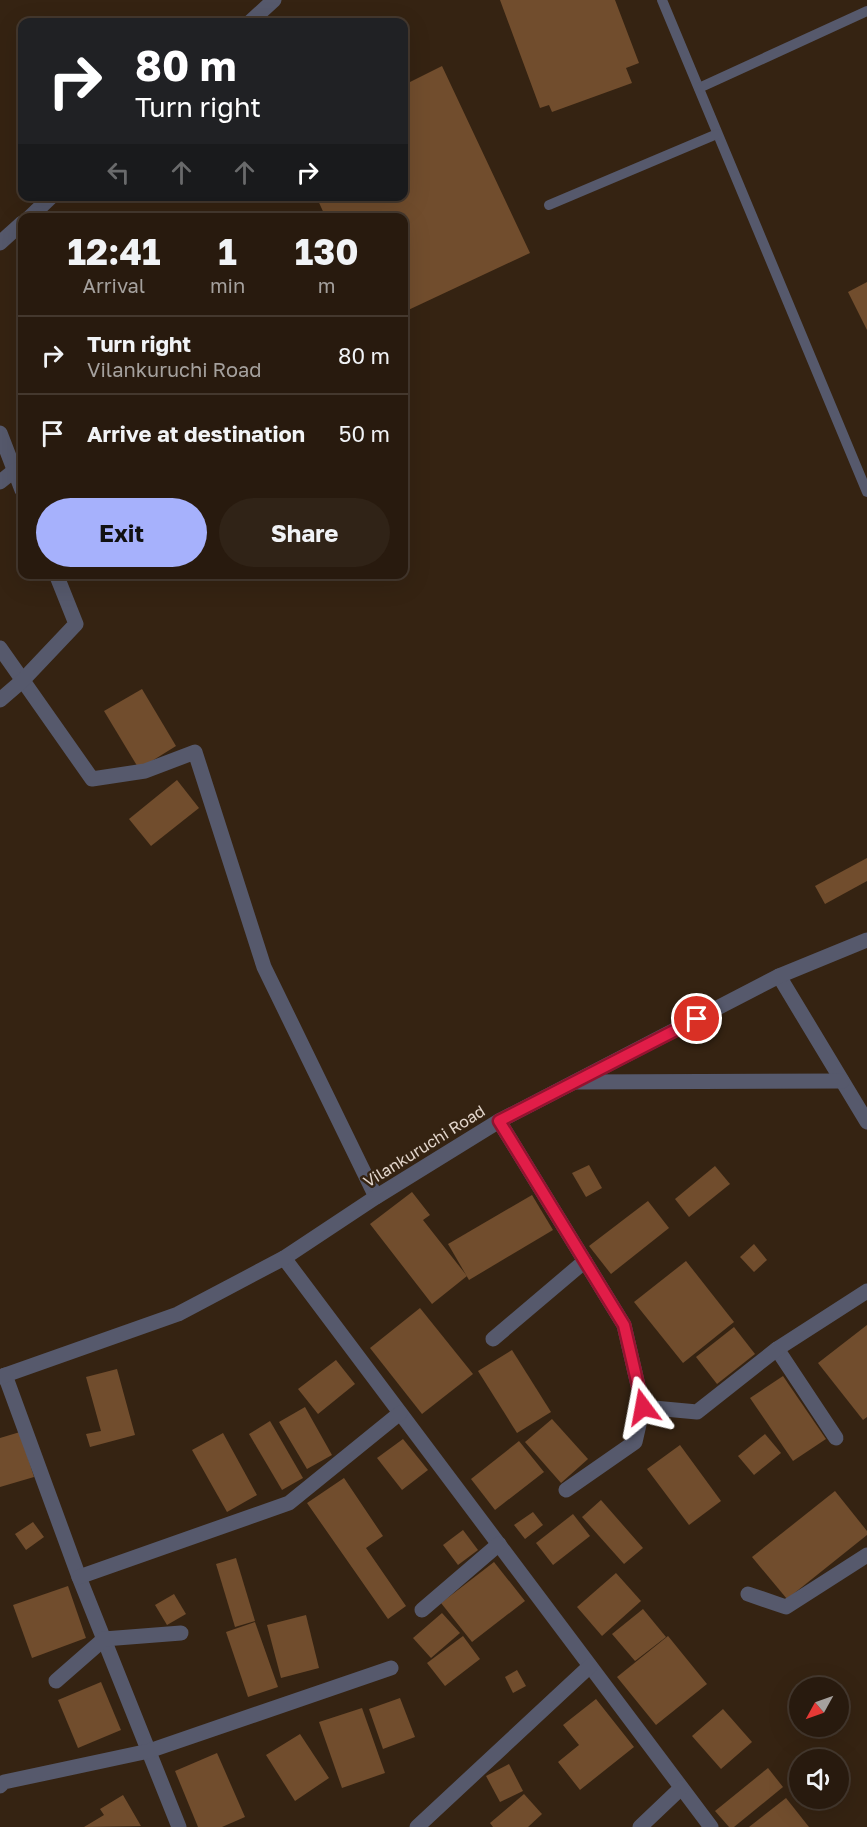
<!DOCTYPE html>
<style>
:root{--surface:#281a0e;--page:#302317;--text:#f1f3f6;--muted:#a5a19e;--line:#44382e;--accent:#a6b1fc}
body{margin:0;font-family:"Golos Text",sans-serif;background:var(--page);color:var(--text);height:100vh;display:flex;flex-direction:column;font-size:22px;white-space:nowrap}
*{box-sizing:border-box;margin:0}
p{font-size:20px;color:var(--muted)}
.icon{flex:none;width:33px;height:33px;fill:none;stroke:currentColor;stroke-width:2;stroke-linecap:round;stroke-linejoin:round}
.map{position:relative;flex:1;overflow:hidden}
.details{position:absolute;left:18px;top:213px;width:390px;height:366px;display:flex;flex-direction:column;background:var(--surface);border-radius:12px;box-shadow:0 6px 24px #0002,0 0 0 2px var(--line)}
.details>*{flex:none}
.hud{position:absolute;left:18px;top:18px;width:390px;height:183px;border-radius:12px;box-shadow:0 6px 24px #0002,0 0 0 2px var(--line);background:#202124;color:#fff;overflow:hidden}
.needle{width:39px;rotate:230deg}
.fabs{position:absolute;left:789px;top:1677px;display:grid;gap:12px}
.fabs a{display:grid;place-items:center;width:60px;height:60px;border-radius:50%;background:var(--surface);box-shadow:0 6px 24px #0002,0 0 0 2px var(--line);font-size:30px}
.pin{position:absolute;display:grid;place-items:center;width:51px;height:51px;color:#fff;margin:-26px;border:3px solid #fff;border-radius:50%;box-shadow:0 2px 6px #0007}
.me{position:absolute;width:66px;margin:-33px;rotate:347deg;stroke-linejoin:round;filter:drop-shadow(0 0 4px #0008)}
.turn{display:flex;align-items:center;gap:21px;height:126px;padding:0 18px;font-size:27px}
.turn .icon{width:78px;height:78px;stroke-width:2.5}
.turn b{display:block;font-size:42px;line-height:51px}
.lanes{display:flex;align-items:center;height:57px;padding:0 18px;background:#0003;justify-content:center;gap:30px;direction:ltr}
.lanes .off{opacity:.35}
.eta{display:flex;justify-content:space-evenly;align-items:center;height:102px;text-align:center}
.eta b{font-size:36px;font-weight:700;line-height:42px}
.cta{display:flex;gap:12px;margin-top:auto;padding:12px 18px}
.cta a{flex:1;height:69px;border-radius:36px;background:var(--accent);color:#111;font-size:24px;font-weight:700;line-height:69px;text-align:center}
.cta a+a{background:var(--page);color:var(--text)}
ul{padding:0;list-style:none}
li{display:flex;align-items:center;gap:18px;height:78px;padding:0 18px;border-top:2px solid var(--line)}
li div{flex:1}
li b{display:block;font-size:22px}
li em{font-style:normal}
.map>svg:first-child{display:block}
</style>
<div class="map">
<svg width="867" height="1827" viewBox="0 0 867 1827">
<rect width="100%" height="100%" fill="#352312"/>
<g fill="#714d2d">
<polygon points="500,0 615,0 639,63 626,68 632,83 552,112 549,105 540,108"/>
<polygon points="442,66 530,253 404,312 404,218 326,218 316,196 404,196 404,85"/>
<polygon points="867,282 867,330 848,292"/>
<polygon points="142,689 176,746 139,769 104,711"/>
<polygon points="177,780 199,808 151,846 129,819"/>
<polygon points="867,858 867,881 825,904 815,886"/>
<polygon points="589,1165 602,1188 586,1197 572,1173"/>
<polygon points="715,1166 730,1184 689,1217 675,1199"/>
<polygon points="412,1192 430,1215 423,1220 467,1276 432,1304 370,1224"/>
<polygon points="532,1195 553,1230 469,1280 448,1244"/>
<polygon points="648,1201 669,1228 611,1274 589,1246"/>
<polygon points="754,1244 767,1260 754,1272 740,1257"/>
<polygon points="686,1261 734,1322 683,1363 634,1302"/>
<polygon points="420,1308 473,1374 422,1414 370,1348"/>
<polygon points="867,1325 867,1417 863,1420 818,1363"/>
<polygon points="734,1327 755,1354 717,1384 696,1357"/>
<polygon points="512,1350 551,1412 517,1433 478,1371"/>
<polygon points="336,1360 355,1384 318,1414 298,1389"/>
<polygon points="117,1369 135,1435 90,1447 86,1434 101,1431 86,1377"/>
<polygon points="783,1376 826,1439 793,1461 750,1398"/>
<polygon points="305,1407 332,1455 307,1469 279,1422"/>
<polygon points="552,1419 588,1459 561,1483 525,1442"/>
<polygon points="270,1421 303,1478 282,1490 249,1434"/>
<polygon points="20,1432 34,1477 0,1487 0,1438"/>
<polygon points="223,1433 257,1495 227,1512 192,1450"/>
<polygon points="765,1434 781,1453 754,1475 738,1456"/>
<polygon points="403,1439 428,1470 402,1490 377,1458"/>
<polygon points="519,1441 544,1472 495,1510 471,1479"/>
<polygon points="680,1445 721,1501 689,1525 647,1469"/>
<polygon points="344,1478 383,1536 366,1548 406,1606 388,1619 307,1503"/>
<polygon points="835,1491 867,1531 867,1535 787,1599 752,1557"/>
<polygon points="601,1500 643,1548 624,1564 582,1517"/>
<polygon points="533,1512 543,1525 525,1539 514,1525"/>
<polygon points="573,1514 590,1536 553,1565 536,1543"/>
<polygon points="33,1522 44,1537 26,1550 15,1534"/>
<polygon points="463,1530 478,1550 458,1565 443,1545"/>
<polygon points="236,1558 255,1621 235,1627 216,1564"/>
<polygon points="494,1562 525,1601 472,1642 441,1603"/>
<polygon points="616,1573 641,1601 602,1636 577,1607"/>
<polygon points="68,1586 86,1638 32,1658 13,1605"/>
<polygon points="174,1594 186,1614 167,1625 155,1605"/>
<polygon points="643,1609 666,1637 635,1661 612,1634"/>
<polygon points="442,1613 460,1633 431,1658 413,1638"/>
<polygon points="306,1615 319,1668 281,1678 267,1625"/>
<polygon points="255,1622 278,1687 248,1697 226,1632"/>
<polygon points="463,1636 480,1659 445,1686 427,1663"/>
<polygon points="668,1636 707,1684 656,1725 617,1677"/>
<polygon points="517,1670 526,1686 513,1693 505,1677"/>
<polygon points="101,1682 121,1730 78,1748 58,1700"/>
<polygon points="400,1698 415,1737 383,1749 369,1709"/>
<polygon points="596,1699 634,1747 580,1790 558,1762 579,1745 563,1725"/>
<polygon points="362,1708 385,1773 342,1788 319,1722"/>
<polygon points="723,1709 752,1742 721,1769 692,1736"/>
<polygon points="300,1734 329,1778 295,1801 266,1755"/>
<polygon points="217,1753 245,1817 222,1827 198,1827 175,1771"/>
<polygon points="509,1764 523,1791 500,1802 486,1776"/>
<polygon points="768,1768 783,1787 734,1827 729,1827 715,1811"/>
<polygon points="524,1794 542,1814 528,1827 493,1827 490,1823"/>
<polygon points="123,1795 141,1826 84,1827 104,1815 100,1809"/>
<polygon points="786,1798 809,1827 749,1827"/>
</g>
<g fill="none" stroke-linecap="round" stroke-linejoin="round">
<g stroke="#56596c" stroke-width="10">
<polyline points="662,0 867,492"/>
<polyline points="699,88 867,11"/>
<polyline points="549,205 717,134"/>
</g>
<g stroke="#56596c" stroke-width="15">
<polyline points="250,22 274,0"/>
<polyline points="29,218 52,196"/>
<polyline points="0,243 22,223"/>
<polyline points="0,433 22,490"/>
<polyline points="0,482 15,470"/>
<polyline points="0,648 92,779 145,771 195,752 264,967 376,1197"/>
<polyline points="0,700 22,681 76,624 56,574"/>
<polyline points="779,976 867,1122"/>
<polyline points="575,1082 842,1081"/>
<polyline points="499,1121 624,1325 643,1407 635,1442 566,1490"/>
<polyline points="284,1258 711,1827"/>
<polyline points="493,1339 585,1261"/>
<polyline points="777,1349 836,1438"/>
<polyline points="5,1375 79,1577 179,1827"/>
<polyline points="643,1407 697,1412 777,1349 867,1291"/>
<polyline points="79,1577 289,1503 400,1413"/>
<polyline points="748,1594 786,1607 867,1555"/>
<polyline points="422,1610 499,1544"/>
<polyline points="56,1681 104,1639 181,1633"/>
<polyline points="0,1786 4,1782 149,1751 391,1668"/>
<polyline points="417,1827 590,1666"/>
<polyline points="640,1827 681,1788"/>
</g>
<polyline stroke="#56596c" stroke-width="15" points="0,1377 178,1314 284,1258 376,1197 499,1121 779,976 867,940"/>
</g>
<g fill="none" stroke-linecap="round" stroke-linejoin="round">
<g stroke="#92132f" stroke-width="15">
<polyline id="route" points="643,1407 624,1325 499,1121 697,1019"/>
</g>
<use href="#route" stroke="#e11d48" stroke-width="10"/>
</g>
<g text-anchor="middle" stroke-width="5" stroke-linejoin="round" paint-order="stroke">
<g font-size="16" fill="#e3d6cc" stroke="#352312">
<text transform="translate(424 1146) rotate(-32)" y="6">Vilankuruchi Road</text>
</g>
</g>
</svg>
<div class="fabs">
<a><svg class="needle" viewBox="-14 -14 28 28"><path d="M0-13l5 13h-10z" fill="#e53935"/><path d="M0 13l5-13h-10z" fill="#a5a19e"/></svg></a>
<a><svg class="icon" aria-label="sound" viewBox="0 0 24 24"><path d="M4 9h4l5-4v14l-5-4H4zM17 9q2 3 0 6"/></svg></a>
</div>
<div class="pin" style="left:697px;top:1019px;background:#d93025"><svg class="icon" aria-label="arrive" viewBox="0 0 24 24"><path d="M6 21V4h12l-3 4 3 4H6"/></svg></div>
<svg class="me" style="left:643px;top:1407px" viewBox="-20 -20 40 40"><path d="M0-17L14 15 0 8-14 15z" fill="#e11d48" stroke="#fff" stroke-width="4"/></svg>
<div class="hud">
<div class="turn"><svg class="icon" aria-label="right" viewBox="0 0 24 24"><path d="M7 20v-9h11M14 6l5 5-5 5"/></svg><div><b>80 m</b>Turn right</div></div>
<div class="lanes"><svg class="icon off" aria-label="left" viewBox="0 0 24 24"><path d="M17 20v-9H6M10 6l-5 5 5 5"/></svg><svg class="icon off" aria-label="ahead" viewBox="0 0 24 24"><path d="M12 20V5M6 11l6-6 6 6"/></svg><svg class="icon off" aria-label="ahead" viewBox="0 0 24 24"><path d="M12 20V5M6 11l6-6 6 6"/></svg><svg class="icon" aria-label="right" viewBox="0 0 24 24"><path d="M7 20v-9h11M14 6l5 5-5 5"/></svg></div>
</div>
<section class="details">
<div class="eta">
<div><b>12:41</b><p>Arrival</p></div>
<div><b>1</b><p>min</p></div>
<div><b>130</b><p>m</p></div>
</div>
<ul>
<li><svg class="icon" aria-label="right" viewBox="0 0 24 24"><path d="M7 20v-9h11M14 6l5 5-5 5"/></svg><div><b>Turn right</b><p>Vilankuruchi Road</p></div><em>80 m</em></li>
<li><svg class="icon" aria-label="arrive" viewBox="0 0 24 24"><path d="M6 21V4h12l-3 4 3 4H6"/></svg><div><b>Arrive at destination</b></div><em>50 m</em></li>
</ul>
<div class="cta"><a>Exit</a><a>Share</a></div>
</section>
</div>
